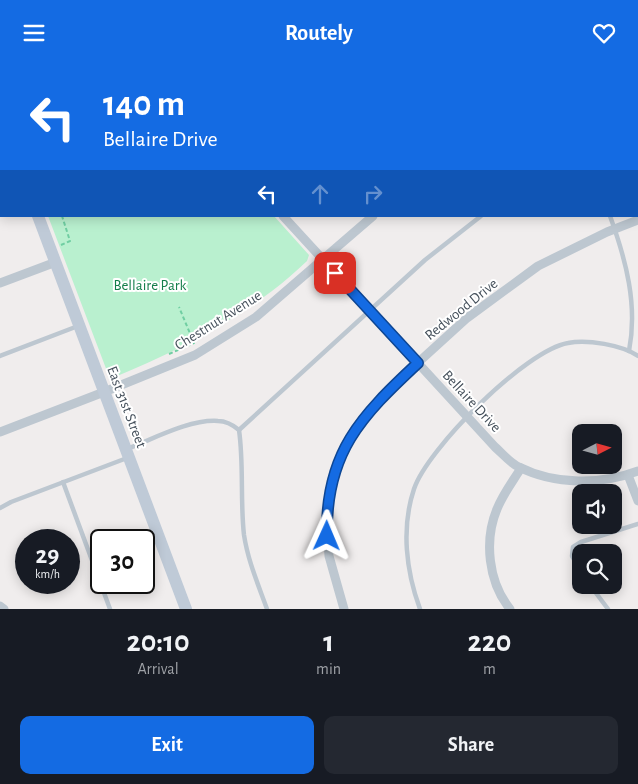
<!DOCTYPE html>
<style>
:root{--surface:#171b24;--page:#242831;--text:#f1f3f6;--muted:#9ea1a6;--accent:#146be3}
body{margin:0;font-family:"Alegreya Sans",sans-serif;background:var(--page);color:var(--text);height:100vh;display:flex;flex-direction:column;font-size:19px;white-space:nowrap}
*{box-sizing:border-box;margin:0}
p{font-size:16px;color:var(--muted)}
.icon{flex:none;width:28px;height:28px;fill:none;stroke:currentColor;stroke-width:2;stroke-linecap:round;stroke-linejoin:round}
.map{position:relative;height:544px;overflow:hidden}
.side{display:flex;flex-direction:column;background:var(--surface);flex:1}
.side>*{flex:none}
.top-card{position:absolute;left:0px;top:0px;width:639px;height:152px;box-shadow:0 2px 12px #0003;background:#146be3;color:#fff;overflow:hidden}
.needle{width:32px;rotate:84deg}
.controls{position:absolute;left:572px;top:359px;display:grid;gap:10px}
.controls a{display:grid;place-items:center;width:50px;height:50px;border-radius:10px;background:var(--surface);box-shadow:0 2px 12px #0003;font-size:25px}
.speed{position:absolute;left:15px;top:464px;display:flex;gap:10px;font-size:25px;font-weight:700;text-align:center}
.speed>*{display:grid;place-content:center;width:65px;height:65px;border-radius:50%;background:var(--surface);box-shadow:0 2px 12px #0003;line-height:1}
.speed small{font-size:12px;font-weight:400}
.speed .limit{border:2px solid #111;border-radius:8px;background:#fff;color:#111}
.pin{position:absolute;display:grid;place-items:center;width:42px;height:42px;color:#fff;margin:-21px;border-radius:10px;box-shadow:0 2px 8px #0006}
.me{position:absolute;width:55px;margin:-28px;rotate:1deg;stroke-linejoin:round;filter:drop-shadow(0 0 4px #0008)}
.turn{display:flex;align-items:center;gap:18px;height:105px;padding:0 20px;font-size:22px}
.turn .icon{width:65px;height:65px;stroke-width:2.5}
.turn b{display:block;font-size:35px;line-height:42px}
.lanes{display:flex;align-items:center;height:48px;padding:0 20px;background:#0003;justify-content:center;gap:25px;direction:ltr}
.lanes .off{opacity:.35}
.eta{display:flex;justify-content:space-evenly;align-items:center;height:85px;text-align:center}
.eta b{font-size:30px;font-weight:600;line-height:35px}
.cta{display:flex;gap:10px;margin-top:auto;padding:10px 20px}
.cta a{flex:1;height:58px;border-radius:10px;background:var(--accent);color:#fff;font-size:20px;font-weight:600;line-height:58px;text-align:center}
.cta a+a{background:var(--page);color:var(--text)}
header{display:flex;justify-content:space-between;align-items:center;height:65px;padding:0 20px;background:var(--accent);color:#fff;font-size:22px;font-weight:600}
.map>svg:first-child{display:block}
</style>
<header><svg class="icon" aria-label="menu" viewBox="0 0 24 24"><path d="M4 6h16M4 12h16M4 18h16"/></svg>Routely<svg class="icon" aria-label="heart" viewBox="0 0 24 24"><path d="M12 20l-8-8c-3-5 5-10 8-4 3-6 11-1 8 4z"/></svg></header>
<div class="map">
<svg width="638" height="544" viewBox="0 0 638 544">
<rect width="100%" height="100%" fill="#f0eded"/>
<path fill="#b9f0cf" d="M 48,151 L 274,151 L 309,190 L 307,196 C 296,206 284,217 272,226 C 223,263 167,291 110,314 Z"/>
<g fill="none" stroke-linecap="round" stroke-linejoin="round">
<g stroke="#70cea2" stroke-width="2" stroke-dasharray="4 2.5" stroke-linecap="butt">
<polyline points="61,180 70,176 62,151"/>
<polyline points="169,289 194,278 179,242"/>
<polyline points="109,306 117,312"/>
</g>
<g stroke="#bdc7d0" stroke-width="4.5">
<polyline points="552,0 552,1"/>
<polyline points="218,1 219,0"/>
<polyline points="452,1 455,0"/>
<polyline points="0,143 1,143"/>
<path d="M 610,151 C 626,195 638,240 629,286"/>
<polyline points="0,291 78,261"/>
<polyline points="239,365 425,195 481,151"/>
<path d="M 127,384 C 153,374 190,354 218,356 C 225,356 233,360 239,365 C 244,400 240,435 244,470 C 248,496 258,519 267,544"/>
<polyline points="63,417 110,544"/>
<polyline points="0,443 11,437 127,393"/>
<polyline points="581,506 572,491 573,482 581,477 638,459"/>
<polyline points="590,520 608,544"/>
<path d="M 420,544 C 406,506 401,463 414,424 C 427,384 526,285 568,278 C 587,274 622,280 638,291"/>
</g>
<g stroke="#bdc7d0" stroke-width="9">
<polyline points="143,0 144,1"/>
<polyline points="626,0 627,1"/>
<polyline points="330,1 332,0"/>
<polyline points="638,30 638,32"/>
<path d="M 283,151 L 495,382 C 503,389 510,398 519,402 C 555,420 601,420 638,406"/>
<polyline points="0,218 56,197"/>
<polyline points="0,367 104,327 195,290 256,252 373,151"/>
<polyline points="628,410 638,436"/>
<polyline points="0,541 4,544"/>
<polyline points="344,544 329,491 326,455 332,414 341,391 359,359 389,324 467,253 538,201 607,167 638,155"/>
<path d="M 510,544 C 488,517 484,475 497,444 C 503,429 513,416 521,403"/>
</g>
<g stroke="#bfcad7" stroke-width="12">
<polyline points="114,1 116,0"/>
<polyline points="0,49 1,52"/>
<polyline points="0,63 1,63"/>
<polyline points="38,151 186,544"/>
</g>
</g>
<g fill="none" stroke-linecap="round" stroke-linejoin="round">
<g stroke="#0d4694" stroke-width="12">
<path id="route" d="M 327,471 C 325,388 361,351 418,298 L 335,208"/>
</g>
<use href="#route" stroke="#146be3" stroke-width="9"/>
</g>
<g text-anchor="middle" stroke-width="4" stroke-linejoin="round" paint-order="stroke">
<g font-size="15" fill="#147e4b" stroke="#fff">
<text x="150" y="225">Bellaire Park</text>
</g>
<g font-size="15" fill="#45505b" stroke="#fff">
<text transform="translate(461 244) rotate(-39)" y="5">Redwood Drive</text>
<text transform="translate(218 255) rotate(-32)" y="5">Chestnut Avenue</text>
<text transform="translate(472 336) rotate(47)" y="5">Bellaire Drive</text>
<text transform="translate(127 342) rotate(69)" y="5">East 31st Street</text>
</g>
</g>
</svg>
<div class="controls">
<a><svg class="needle" viewBox="-14 -14 28 28"><path d="M0-13l5 13h-10z" fill="#e53935"/><path d="M0 13l5-13h-10z" fill="#9ea1a6"/></svg></a>
<a><svg class="icon" aria-label="sound" viewBox="0 0 24 24"><path d="M4 9h4l5-4v14l-5-4H4zM17 9q2 3 0 6"/></svg></a>
<a><svg class="icon" aria-label="search" viewBox="0 0 24 24"><circle cx="10" cy="10" r="6"/><path d="M15 15l6 6"/></svg></a>
</div>
<div class="speed"><div>29<small>km/h</small></div><div class="limit">30</div></div>
<div class="pin" style="left:335px;top:208px;background:#d93025"><svg class="icon" aria-label="arrive" viewBox="0 0 24 24"><path d="M6 21V4h12l-3 4 3 4H6"/></svg></div>
<svg class="me" style="left:327px;top:471px" viewBox="-20 -20 40 40"><path d="M0-17L14 15 0 8-14 15z" fill="#146be3" stroke="#fff" stroke-width="4"/></svg>
<div class="top-card">
<div class="turn"><svg class="icon" aria-label="left" viewBox="0 0 24 24"><path d="M17 20v-9H6M10 6l-5 5 5 5"/></svg><div><b>140 m</b>Bellaire Drive</div></div>
<div class="lanes"><svg class="icon" aria-label="left" viewBox="0 0 24 24"><path d="M17 20v-9H6M10 6l-5 5 5 5"/></svg><svg class="icon off" aria-label="ahead" viewBox="0 0 24 24"><path d="M12 20V5M6 11l6-6 6 6"/></svg><svg class="icon off" aria-label="right" viewBox="0 0 24 24"><path d="M7 20v-9h11M14 6l5 5-5 5"/></svg></div>
</div>
</div>
<section class="side">
<div class="eta">
<div><b>20:10</b><p>Arrival</p></div>
<div><b>1</b><p>min</p></div>
<div><b>220</b><p>m</p></div>
</div>
<div class="cta"><a>Exit</a><a>Share</a></div>
</section>
